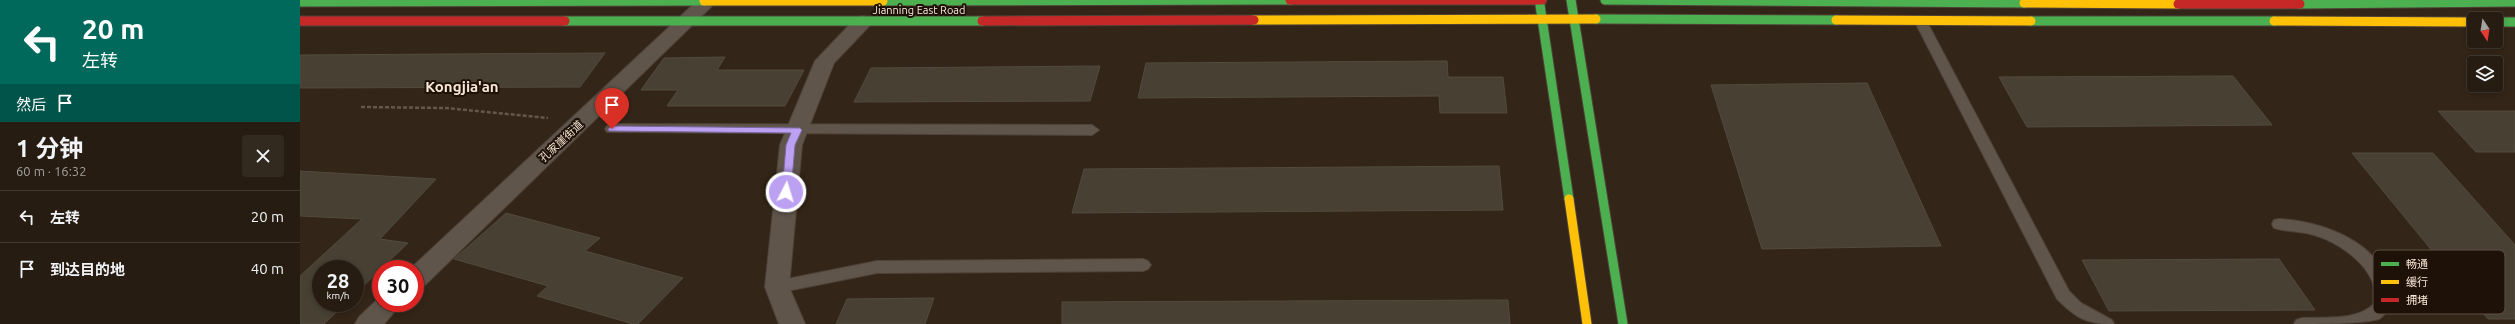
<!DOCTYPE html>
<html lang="zh">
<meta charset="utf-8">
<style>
:root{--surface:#261c11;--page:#32291f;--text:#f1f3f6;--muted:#a4a19f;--line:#423a31}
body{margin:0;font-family:Ubuntu,"Noto Sans SC",sans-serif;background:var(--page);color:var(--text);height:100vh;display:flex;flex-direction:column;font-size:15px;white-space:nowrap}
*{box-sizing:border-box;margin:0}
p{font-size:13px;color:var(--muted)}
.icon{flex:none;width:22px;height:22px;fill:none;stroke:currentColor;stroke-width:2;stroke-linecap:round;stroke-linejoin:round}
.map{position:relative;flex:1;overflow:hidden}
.side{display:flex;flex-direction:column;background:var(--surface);width:300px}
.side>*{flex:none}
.banner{background:#00695c;color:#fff;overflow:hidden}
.needle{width:26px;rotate:168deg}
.buttons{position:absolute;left:2167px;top:12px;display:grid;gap:8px}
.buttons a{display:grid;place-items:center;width:36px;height:36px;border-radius:4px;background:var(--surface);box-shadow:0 2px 6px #0003,0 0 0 1px var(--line);font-size:20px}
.speed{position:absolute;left:12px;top:260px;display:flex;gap:8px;font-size:20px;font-weight:700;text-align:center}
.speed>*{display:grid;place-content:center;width:52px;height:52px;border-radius:50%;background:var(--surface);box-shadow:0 2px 6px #0003,0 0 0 1px var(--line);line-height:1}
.speed small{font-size:10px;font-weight:400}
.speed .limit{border:6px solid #d22;background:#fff;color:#111}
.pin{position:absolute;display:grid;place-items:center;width:34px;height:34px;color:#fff;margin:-41px -17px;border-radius:50% 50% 50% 0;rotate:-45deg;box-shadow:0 0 4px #0007}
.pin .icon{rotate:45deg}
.me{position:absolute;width:44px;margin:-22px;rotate:5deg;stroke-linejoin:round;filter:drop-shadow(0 0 3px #0008)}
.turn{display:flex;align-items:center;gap:14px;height:84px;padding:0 16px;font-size:18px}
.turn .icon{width:52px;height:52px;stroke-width:2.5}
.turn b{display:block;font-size:28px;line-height:34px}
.then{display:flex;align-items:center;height:38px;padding:0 16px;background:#0003;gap:8px;font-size:15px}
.round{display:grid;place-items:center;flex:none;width:42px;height:42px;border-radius:4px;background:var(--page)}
.head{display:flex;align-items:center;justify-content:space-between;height:68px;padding:0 16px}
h1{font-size:24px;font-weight:700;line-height:30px}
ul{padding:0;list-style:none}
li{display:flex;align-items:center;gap:12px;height:52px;padding:0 16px;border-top:1px solid var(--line)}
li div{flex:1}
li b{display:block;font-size:15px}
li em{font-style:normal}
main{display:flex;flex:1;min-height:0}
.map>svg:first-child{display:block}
</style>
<main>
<section class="side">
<div class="banner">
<div class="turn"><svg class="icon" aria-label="left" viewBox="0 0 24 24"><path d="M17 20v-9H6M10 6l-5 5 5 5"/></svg><div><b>20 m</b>左转</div></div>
<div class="then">然后<svg class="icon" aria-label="arrive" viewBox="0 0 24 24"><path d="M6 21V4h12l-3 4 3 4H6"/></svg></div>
</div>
<div class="head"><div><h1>1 分钟</h1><p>60 m · 16:32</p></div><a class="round"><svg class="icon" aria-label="close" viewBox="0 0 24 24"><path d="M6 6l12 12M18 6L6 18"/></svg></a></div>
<ul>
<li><svg class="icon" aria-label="left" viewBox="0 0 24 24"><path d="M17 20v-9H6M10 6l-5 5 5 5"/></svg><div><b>左转</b></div><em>20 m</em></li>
<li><svg class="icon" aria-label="arrive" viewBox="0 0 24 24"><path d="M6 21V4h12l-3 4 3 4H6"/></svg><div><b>到达目的地</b></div><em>40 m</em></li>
</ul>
</section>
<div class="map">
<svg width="2215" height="324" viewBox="0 0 2215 324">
<rect width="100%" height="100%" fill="#332517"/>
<g fill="#474033" stroke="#524b3f">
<polygon points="305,53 280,87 0,88 0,55"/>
<polygon points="425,57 417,70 504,70 485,106 367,106 378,90 341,90 364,58"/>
<polygon points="1147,61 1148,77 1203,77 1207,113 1140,113 1139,96 838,98 846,63"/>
<polygon points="800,66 790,101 554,102 571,68"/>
<polygon points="1933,76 1972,125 1727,127 1699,77"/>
<polygon points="1567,83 1641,246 1462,249 1411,85"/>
<polygon points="2138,111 2215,111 2215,152 2176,152"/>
<polygon points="2052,153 2133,153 2215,245 2215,319 2188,319"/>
<polygon points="1199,166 1203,210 772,213 784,169"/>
<polygon points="0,171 136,179 80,239 108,243 55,294 55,269 21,269 21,303 46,303 24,324 0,324 0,276 62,219 0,216"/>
<polygon points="206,213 300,238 285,251 383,278 338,324 333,324 237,296 248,286 154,259"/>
<polygon points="1979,259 2015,310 1809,311 1782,260"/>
<polygon points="634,298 625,324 536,324 547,299"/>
<polygon points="1208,300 1210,324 762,324 762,302"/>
</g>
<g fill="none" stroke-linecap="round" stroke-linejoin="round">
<g stroke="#4f4238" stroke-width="2">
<g id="lane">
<path d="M 1620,16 L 1626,20 L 1769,291 L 1781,303 L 1812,320 L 1814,324 C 1787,324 1777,319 1757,299 L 1614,20 Z"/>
<polygon points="312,124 792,125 799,130 792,135 307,132 305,129 307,126"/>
<path d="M 1979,219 C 2024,222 2082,242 2091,293 C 2092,302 2087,314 2079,319 C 2061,324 2016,324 1994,324 L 1996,320 L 2002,318 C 2024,317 2057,321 2074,304 C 2082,271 2041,243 2014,235 C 2001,231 1987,232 1974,228 L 1972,224 L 1974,220 Z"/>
<polygon points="843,259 848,261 851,265 848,269 843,271 577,273 477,293 472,291 469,287 472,283 477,281 577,261"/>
</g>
</g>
<g stroke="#4f4238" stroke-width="2">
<g id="street">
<polygon points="398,0 415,0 416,2 124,286 115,288 115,269 110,269"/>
<polygon points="563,16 570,18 573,22 534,63 502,145 489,287 505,324 479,324 465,287 480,145 515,61 556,18"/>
<polygon points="81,296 81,303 102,303 84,324 55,324 59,317"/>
</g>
</g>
<g stroke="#4f4238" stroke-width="11">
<g id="fast">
<polyline points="1271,0 1323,324"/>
<polyline points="1305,0 1724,3"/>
<polyline points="583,1 990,0"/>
<polyline points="0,2 404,1"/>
<polyline points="2000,4 2215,2"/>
<polyline points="1240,5 1269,199"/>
<polyline points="1296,19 1536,20"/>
<polyline points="265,21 682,21"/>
<polyline points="1731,21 1974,21"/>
<polyline points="2196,22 2215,22"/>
</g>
</g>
<g stroke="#4f4238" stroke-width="11">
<g id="slow">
<polyline points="404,1 583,1"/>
<polyline points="1724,3 1878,4"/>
<polyline points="954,20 1296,19"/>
<polyline points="1536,20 1731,21"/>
<polyline points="1974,21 2174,22"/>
<polyline points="1269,199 1287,324"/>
</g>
</g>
<g stroke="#4f4238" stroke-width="11">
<g id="jam">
<polyline points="990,0 1242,0"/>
<polyline points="1878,4 2000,4"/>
<polyline points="0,21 265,21"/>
<polyline points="682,21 954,20"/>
</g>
</g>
<polyline stroke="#63584e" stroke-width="2.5" stroke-dasharray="4 2" stroke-linecap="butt" points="61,107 146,108 248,118"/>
<use href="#lane" fill="#5f554b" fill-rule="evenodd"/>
<use href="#street" fill="#5f554b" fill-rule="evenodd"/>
<use href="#fast" stroke="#4caf50" stroke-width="9"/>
<use href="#slow" stroke="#ffc107" stroke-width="9"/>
<use href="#jam" stroke="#c62828" stroke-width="9"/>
</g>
<polygon fill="#bca0f2" stroke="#7a689d" points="312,126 500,128 502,130 495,145 491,192 486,196 482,192 486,145 491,133 309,131 308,129"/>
<g text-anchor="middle" stroke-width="4" stroke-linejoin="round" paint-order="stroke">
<g font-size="11" fill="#f9e7d8" stroke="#1e1107">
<text x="619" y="14">Jianning East Road</text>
<text transform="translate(261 141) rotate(-43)" y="4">孔家崖街道</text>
</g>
<g font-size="15" font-weight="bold" fill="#f9e7d8" stroke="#1e1107">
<text x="162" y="92">Kongjia'an</text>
</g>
</g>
<rect x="2073" y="250" width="132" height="64" rx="6" fill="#1e1107" stroke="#605146" stroke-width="1"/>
<rect x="2081" y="262" width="18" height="4" fill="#4caf50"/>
<rect x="2081" y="280" width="18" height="4" fill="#ffc107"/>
<rect x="2081" y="298" width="18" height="4" fill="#c62828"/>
<g font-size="11" fill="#f9e7d8">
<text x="2106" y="268">畅通</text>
<text x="2106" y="286">缓行</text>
<text x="2106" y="304">拥堵</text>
</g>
</svg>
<div class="buttons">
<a><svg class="needle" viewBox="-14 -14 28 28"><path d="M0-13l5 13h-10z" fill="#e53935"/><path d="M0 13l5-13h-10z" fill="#a4a19f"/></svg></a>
<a><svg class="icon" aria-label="layers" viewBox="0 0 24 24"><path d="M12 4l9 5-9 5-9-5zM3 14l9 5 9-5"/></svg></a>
</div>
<div class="speed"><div>28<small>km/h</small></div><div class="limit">30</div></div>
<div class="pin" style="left:312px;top:129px;background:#d93025"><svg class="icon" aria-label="arrive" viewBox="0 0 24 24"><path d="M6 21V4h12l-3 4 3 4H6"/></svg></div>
<svg class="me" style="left:486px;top:192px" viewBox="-20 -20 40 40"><circle r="17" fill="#bca0f2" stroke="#fff" stroke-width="3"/><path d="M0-11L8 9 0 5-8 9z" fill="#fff"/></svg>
</div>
</main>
